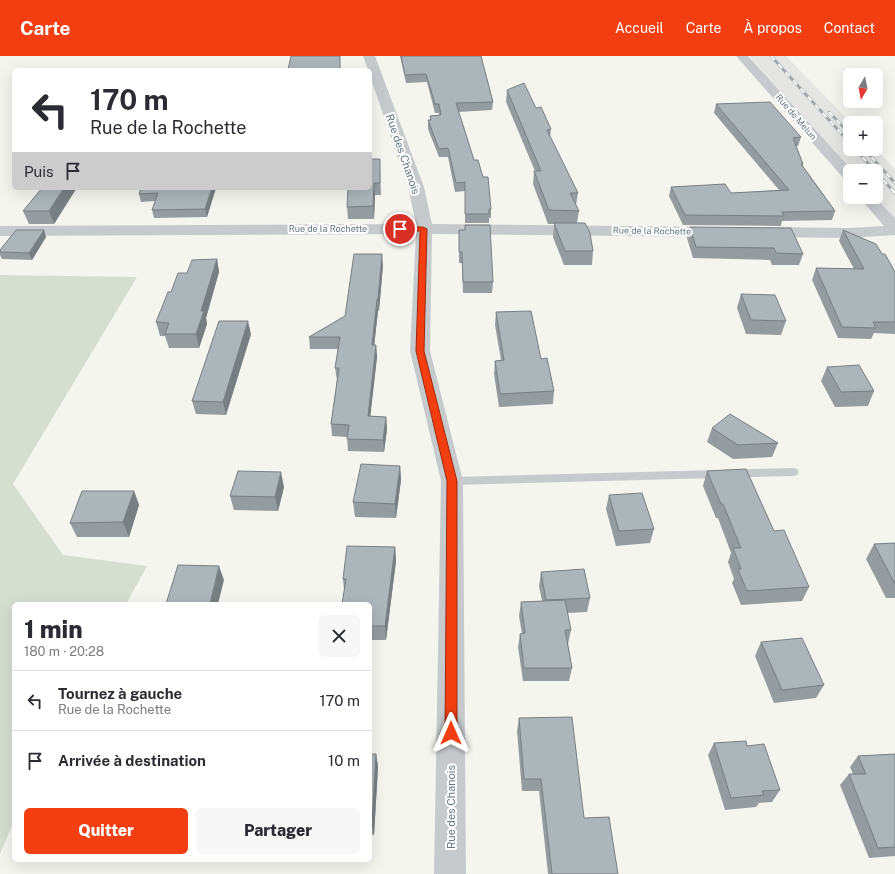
<!DOCTYPE html>
<html lang="fr">
<meta charset="utf-8">
<style>
:root{--surface:#fff;--page:#f7f7f7;--text:#2b2b33;--muted:#7c7c81;--line:#e1e1e2;--accent:#f33e12}
body{margin:0;font-family:"Public Sans",sans-serif;background:var(--page);color:var(--text);height:100vh;display:flex;flex-direction:column;font-size:15px;white-space:nowrap}
*{box-sizing:border-box;margin:0}
p{font-size:13px;color:var(--muted)}
.icon{flex:none;width:22px;height:22px;fill:none;stroke:currentColor;stroke-width:2;stroke-linecap:round;stroke-linejoin:round}
.map{position:relative;flex:1;overflow:hidden}
.side{position:absolute;left:12px;top:546px;width:360px;height:260px;display:flex;flex-direction:column;background:var(--surface);border-radius:6px;box-shadow:0 4px 16px #0002}
.side>*{flex:none}
.banner{position:absolute;left:12px;top:12px;width:360px;height:122px;border-radius:6px;box-shadow:0 4px 16px #0002;background:#fff;color:var(--text);overflow:hidden}
.needle{width:26px;rotate:190deg}
.buttons{position:absolute;left:843px;top:12px;display:grid;gap:8px}
.buttons a{display:grid;place-items:center;width:40px;height:40px;border-radius:6px;background:var(--surface);box-shadow:0 4px 16px #0002;font-size:20px}
.pin{position:absolute;display:grid;place-items:center;width:34px;height:34px;color:#fff;margin:-17px;border:2px solid #fff;border-radius:50%;box-shadow:0 1px 4px #0007}
.me{position:absolute;width:44px;margin:-22px;rotate:0deg;stroke-linejoin:round;filter:drop-shadow(0 0 3px #0008)}
.turn{display:flex;align-items:center;gap:14px;height:84px;padding:0 12px;font-size:18px}
.turn .icon{width:52px;height:52px;stroke-width:2.5}
.turn b{display:block;font-size:28px;line-height:34px}
.then{display:flex;align-items:center;height:38px;padding:0 12px;background:#0003;gap:8px;font-size:15px}
.round{display:grid;place-items:center;flex:none;width:42px;height:42px;border-radius:6px;background:var(--page)}
.overview{display:flex;align-items:center;justify-content:space-between;height:68px;padding:0 12px}
h1{font-size:24px;font-weight:800;line-height:30px}
.cta{display:flex;gap:8px;margin-top:auto;padding:8px 12px}
.cta a{flex:1;height:46px;border-radius:6px;background:var(--accent);color:#fff;font-size:16px;font-weight:800;line-height:46px;text-align:center}
.cta a+a{background:var(--page);color:var(--text)}
ul{padding:0;list-style:none}
li{display:flex;align-items:center;gap:12px;height:60px;padding:0 12px;border-top:1px solid var(--line)}
li div{flex:1}
li b{display:block;font-size:15px}
li em{font-style:normal}
header{display:flex;align-items:center;gap:24px;box-sizing:border-box;height:56px;padding:0 20px;background:var(--accent);color:#fff}
header strong{font-size:19px}
nav{display:flex;gap:22px;margin-inline-start:auto;font-size:14px}
.map>svg:first-child{display:block}
</style>
<header>
<strong>Carte</strong>
<nav><a>Accueil</a><a>Carte</a><a>À propos</a><a>Contact</a></nav>
</header>
<div class="map">
<svg width="895" height="818" viewBox="0 0 895 818">
<rect width="100%" height="100%" fill="#f5f5f0"/>
<polygon fill="#e5e6e4" points="749,0 786,0 851,67 850,93 876,93 895,113 895,162 876,141 876,115 853,115"/>
<polygon fill="#d6ddd1" points="0,219 137,221 13,428 63,499 147,510 126,548 14,548 14,765 0,798"/>
<g fill="none" stroke-linecap="round" stroke-linejoin="round">
<polygon fill="#c7cacd" fill-rule="evenodd" points="793,412 797,413 799,416 797,419 793,420 452,429 448,428 446,425 448,422 452,421"/>
<g fill="#c7cacd" fill-rule="evenodd">
<polygon points="363,0 375,0 424,131 432,168 718,171 724,173 726,176 724,179 718,181 432,178 430,295 463,425 466,818 434,818 441,425 410,295 416,178 0,180 0,170 416,168 408,131 370,20 370,14 368,14"/>
<polygon points="736,0 748,0 853,115 850,115 850,125 845,124"/>
<polygon points="859,141 875,141 895,162 895,179 850,182 762,181 756,179 754,176 756,173 762,171 850,172 884,170"/>
</g>
<g stroke="#a2a9ae" stroke-width="3">
<g id="rail-far1">
<polyline points="771,0 850,87"/>
<polyline points="829,56 850,78"/>
<polyline points="855,93 875,115"/>
<polyline points="864,93 895,127"/>
<polyline points="876,116 894,136"/>
</g>
</g>
<g stroke="#a2a9ae" stroke-width="3.5">
<polyline id="rail" points="893,135 895,137"/>
</g>
<use href="#rail-far1" stroke="#fff" stroke-width="2" stroke-dasharray="5.5" stroke-linecap="butt"/>
<use href="#rail" stroke="#fff" stroke-width="2.5" stroke-dasharray="7" stroke-linecap="butt"/>
</g>
<g fill="#949c9f">
<polygon points="400,0 481,0 493,46 492,54 458,56 474,104 491,153 491,162 489,162 489,167 465,167 465,135 455,136 448,101 439,101 428,73 428,64 430,64 430,60 439,59 439,57 435,57 427,26 406,27"/>
<polygon points="507,34 536,52 551,73 550,81 578,137 576,149 579,155 577,167 593,195 592,209 564,209 553,181 554,168 548,168 533,128 534,115 535,115 506,46"/>
<polygon points="716,48 801,81 798,90 796,90 803,108 803,110 835,155 832,164 782,165 781,170 683,169 669,140 671,131 731,137 779,134 714,57"/>
<polygon points="380,115 381,139 375,139 374,163 348,163 347,151"/>
<polygon points="141,132 216,132 207,161 154,162 152,154 155,145 141,146 139,138"/>
<polygon points="76,133 54,168 29,168 23,155"/>
<polygon points="690,171 803,198 799,209 772,209 770,204 693,202 687,182"/>
<polygon points="44,174 46,181 32,204 2,203 0,199 0,194"/>
<polygon points="459,174 493,226 492,237 463,237 462,207 459,207"/>
<polygon points="843,174 882,198 895,216 895,278 874,277 871,283 838,282 812,224 816,212 854,213 839,185"/>
<polygon points="217,203 219,216 206,262 207,268 199,292 169,292 165,280 160,280 156,266 187,217"/>
<polygon points="383,209 379,255 378,255 374,289 376,289 377,301 370,360 386,361 387,373 384,396 348,395 347,381 332,380 331,368 337,324 335,312 338,293 310,293 309,281 345,260"/>
<polygon points="741,238 786,265 781,279 746,278 737,252"/>
<polygon points="496,256 541,303 554,335 553,348 499,351 494,318 495,305 501,304 495,269"/>
<polygon points="251,278 226,359 196,358 192,345"/>
<polygon points="827,311 874,335 868,350 835,351 821,325"/>
<polygon points="712,372 778,387 772,401 733,403 707,386"/>
<polygon points="400,410 401,424 396,462 355,461 353,446"/>
<polygon points="707,415 774,475 809,531 802,545 741,549 732,527 734,523 728,506 731,497 718,462 716,462 703,430"/>
<polygon points="284,431 278,455 234,454 230,440"/>
<polygon points="134,435 139,449 129,481 77,481 70,467"/>
<polygon points="609,439 654,473 650,487 616,490 606,453"/>
<polygon points="895,487 895,542 886,542 866,503 874,488"/>
<polygon points="395,491 396,505 386,584 370,584 370,548 344,534 343,523"/>
<polygon points="541,516 590,542 587,556 567,557 571,574 568,588 572,612 569,625 523,625 518,591 520,578 522,578 519,560 521,546 542,545 539,530"/>
<polygon points="761,586 824,629 816,642 774,647 755,600"/>
<polygon points="519,662 584,762 618,818 548,818 539,735 522,735 517,675"/>
<polygon points="714,687 747,690 780,734 772,746 759,747 756,751 725,754 708,699"/>
<polygon points="370,698 376,698 378,711 374,779 370,779"/>
<polygon points="895,698 895,800 869,802 840,729 849,718 853,718 850,711 858,700"/>
</g>
<g fill="#787f82">
<polygon points="374,127 375,139 374,163 373,150"/>
<polygon points="64,132 76,132 76,133 54,168 49,155"/>
<polygon points="212,132 216,132 207,161 205,153"/>
<polygon points="44,174 46,181 32,204 29,197"/>
<polygon points="382,198 383,209 379,255 378,243"/>
<polygon points="217,203 219,216 206,262 207,268 199,292 196,278 201,255"/>
<polygon points="377,243 378,255 373,301 372,289"/>
<polygon points="248,265 251,278 226,359 223,346"/>
<polygon points="376,289 377,301 369,372 368,360"/>
<polygon points="386,361 387,373 384,396 383,384"/>
<polygon points="400,410 401,424 396,462 395,448"/>
<polygon points="281,416 284,431 278,455 275,441"/>
<polygon points="134,435 139,449 129,481 123,466"/>
<polygon points="395,491 396,505 386,584 385,570"/>
<polygon points="219,510 224,524 218,548 210,548"/>
<polygon points="376,698 378,711 374,779 372,768"/>
</g>
<g fill="#acb5b9" stroke="#787f82">
<polygon points="291,0 340,0 340,14 288,14"/>
<polygon points="401,0 481,0 493,46 456,47 474,104 478,104 483,121 488,121 491,153 489,153 489,158 465,158 465,126 456,127 448,92 439,93 428,64 431,64 430,60 441,59 439,48 435,48 426,18 405,19"/>
<polygon points="524,27 536,52 541,51 551,73 547,74 578,137 570,137 579,155 549,154 534,115 541,115 507,34"/>
<polygon points="770,46 801,81 793,82 803,108 801,108 835,155 782,156 784,160 685,159 671,131 725,128 731,137 789,134 716,48"/>
<polygon points="370,103 380,103 380,127 374,127 373,150 347,151 348,132 370,132"/>
<polygon points="42,132 64,132 49,155 23,155"/>
<polygon points="141,132 212,132 205,153 152,154 158,137 139,138"/>
<polygon points="554,167 585,167 590,177 593,195 565,195"/>
<polygon points="465,169 490,169 493,226 463,226 462,196 459,196 459,174 465,174"/>
<polygon points="690,171 791,172 803,198 776,197 774,192 696,191"/>
<polygon points="16,174 44,174 29,197 0,196 0,194"/>
<polygon points="843,174 876,188 882,198 885,198 895,216 895,266 873,266 876,272 842,271 816,212 864,213"/>
<polygon points="354,198 382,198 378,243 377,243 372,289 376,289 368,360 386,361 383,384 347,383 349,369 331,368 339,312 335,312 340,281 309,281 345,260"/>
<polygon points="217,203 201,255 204,255 196,278 165,278 169,267 156,266 168,236 171,236 178,217 187,217 192,204"/>
<polygon points="741,238 775,239 786,265 751,264"/>
<polygon points="531,255 541,303 547,302 554,335 500,338 495,305 504,304 496,256"/>
<polygon points="219,265 248,265 223,346 192,345"/>
<polygon points="859,309 874,335 841,336 827,311"/>
<polygon points="730,358 778,387 738,389 712,372"/>
<polygon points="361,408 400,410 395,448 353,446"/>
<polygon points="746,413 774,475 784,474 809,531 747,535 738,513 741,513 733,492 741,492 723,448 721,448 707,415"/>
<polygon points="238,415 281,416 275,441 230,440"/>
<polygon points="82,435 134,435 123,466 70,467"/>
<polygon points="642,437 654,473 619,475 609,439"/>
<polygon points="895,487 895,528 874,488"/>
<polygon points="347,490 395,491 385,570 370,570 370,548 342,548 346,523 343,523"/>
<polygon points="178,509 219,510 210,548 166,548"/>
<polygon points="584,513 590,542 546,544 541,516"/>
<polygon points="565,544 571,574 565,574 572,612 524,612 520,578 525,577 521,546"/>
<polygon points="326,547 334,548 325,548"/>
<polygon points="802,582 824,629 782,634 761,586"/>
<polygon points="572,661 584,762 609,761 618,818 552,818 541,723 524,723 519,662"/>
<polygon points="746,685 747,690 764,688 780,734 762,735 764,739 731,742 714,687"/>
<polygon points="370,698 376,698 372,768 370,768"/>
<polygon points="895,698 895,791 878,792 849,718 866,718 858,700"/>
</g>
<polygon fill="#f33e12" stroke="#9e280c" points="398,171 423,171 427,173 424,295 457,425 457,677 455,681 451,682 447,681 445,677 447,425 416,295 420,175 400,175 397,173"/>
<g text-anchor="middle" stroke-width="4" stroke-linejoin="round" paint-order="stroke">
<g font-size="9" fill="#617684" stroke="#fff">
<text transform="translate(796 61) rotate(49)" y="3">Rue de Melun</text>
<text x="328" y="176">Rue de la Rochette</text>
<text transform="translate(652 175) rotate(1)" y="3">Rue de la Rochette</text>
</g>
<g font-size="11" fill="#617684" stroke="#fff">
<text transform="translate(403 98) rotate(71)" y="4">Rue des Chanois</text>
<text transform="translate(451 751) rotate(-90)" y="4">Rue des Chanois</text>
</g>
</g>
</svg>
<div class="buttons">
<a><svg class="needle" viewBox="-14 -14 28 28"><path d="M0-13l5 13h-10z" fill="#e53935"/><path d="M0 13l5-13h-10z" fill="#7c7c81"/></svg></a>
<a>+</a>
<a>−</a>
</div>
<div class="pin" style="left:400px;top:173px;background:#d93025"><svg class="icon" aria-label="arrive" viewBox="0 0 24 24"><path d="M6 21V4h12l-3 4 3 4H6"/></svg></div>
<svg class="me" style="left:451px;top:677px" viewBox="-20 -20 40 40"><path d="M0-17L14 15 0 8-14 15z" fill="#f33e12" stroke="#fff" stroke-width="4"/></svg>
<div class="banner">
<div class="turn"><svg class="icon" aria-label="left" viewBox="0 0 24 24"><path d="M17 20v-9H6M10 6l-5 5 5 5"/></svg><div><b>170 m</b>Rue de la Rochette</div></div>
<div class="then">Puis<svg class="icon" aria-label="arrive" viewBox="0 0 24 24"><path d="M6 21V4h12l-3 4 3 4H6"/></svg></div>
</div>
<section class="side">
<div class="overview"><div><h1>1 min</h1><p>180 m · 20:28</p></div><a class="round"><svg class="icon" aria-label="close" viewBox="0 0 24 24"><path d="M6 6l12 12M18 6L6 18"/></svg></a></div>
<ul>
<li><svg class="icon" aria-label="left" viewBox="0 0 24 24"><path d="M17 20v-9H6M10 6l-5 5 5 5"/></svg><div><b>Tournez à gauche</b><p>Rue de la Rochette</p></div><em>170 m</em></li>
<li><svg class="icon" aria-label="arrive" viewBox="0 0 24 24"><path d="M6 21V4h12l-3 4 3 4H6"/></svg><div><b>Arrivée à destination</b></div><em>10 m</em></li>
</ul>
<div class="cta"><a>Quitter</a><a>Partager</a></div>
</section>
</div>
